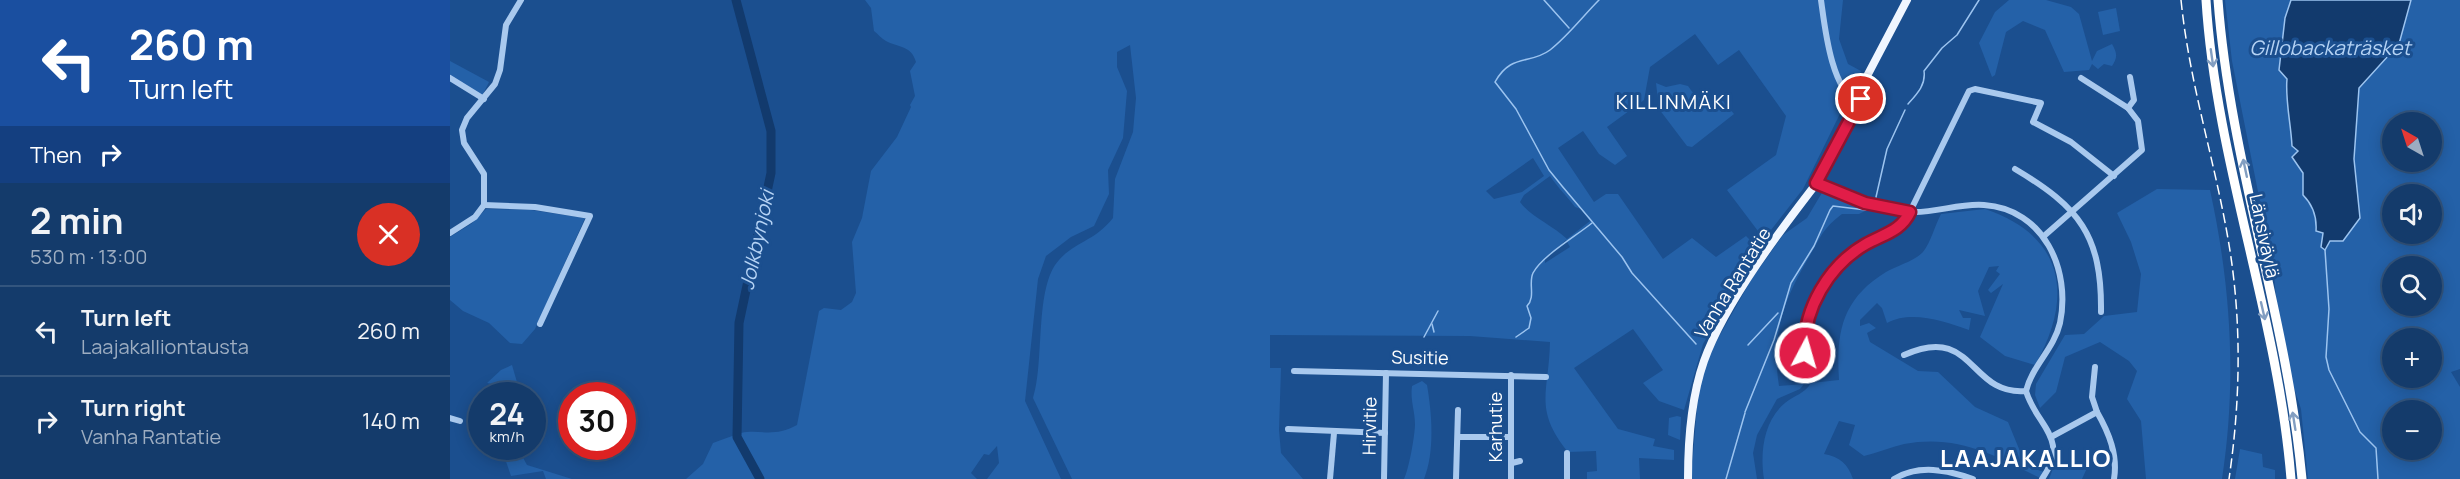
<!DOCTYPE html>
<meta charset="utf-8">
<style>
:root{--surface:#143b6b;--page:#214673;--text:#f1f3f6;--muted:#9dadc1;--line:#33557e}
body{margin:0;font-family:Manrope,sans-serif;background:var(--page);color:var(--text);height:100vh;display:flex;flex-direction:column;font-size:22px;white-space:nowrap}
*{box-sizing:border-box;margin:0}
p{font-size:20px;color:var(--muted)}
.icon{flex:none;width:33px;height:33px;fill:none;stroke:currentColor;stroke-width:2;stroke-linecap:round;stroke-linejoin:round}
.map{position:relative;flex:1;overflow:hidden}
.sheet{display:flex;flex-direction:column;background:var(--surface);width:450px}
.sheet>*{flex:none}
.banner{background:#1a4fa0;color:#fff;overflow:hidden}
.needle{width:39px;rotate:321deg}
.buttons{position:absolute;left:1932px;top:112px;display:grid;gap:12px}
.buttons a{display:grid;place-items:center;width:60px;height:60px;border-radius:50%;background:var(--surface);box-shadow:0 3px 15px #0003,0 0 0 2px var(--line);font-size:30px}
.speed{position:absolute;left:18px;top:382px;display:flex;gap:12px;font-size:30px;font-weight:700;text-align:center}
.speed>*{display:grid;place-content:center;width:78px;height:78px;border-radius:50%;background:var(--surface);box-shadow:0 3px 15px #0003,0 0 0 2px var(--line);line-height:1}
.speed small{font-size:15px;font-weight:400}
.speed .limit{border:9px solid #d22;background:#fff;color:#111}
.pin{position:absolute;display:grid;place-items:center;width:51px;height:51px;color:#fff;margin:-26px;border:3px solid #fff;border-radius:50%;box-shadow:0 2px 6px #0007}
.me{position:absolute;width:66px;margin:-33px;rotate:6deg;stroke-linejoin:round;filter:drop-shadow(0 0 4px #0008)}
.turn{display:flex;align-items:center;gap:21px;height:126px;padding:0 30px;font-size:27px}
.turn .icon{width:78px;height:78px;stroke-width:2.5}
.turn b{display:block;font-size:42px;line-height:51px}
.then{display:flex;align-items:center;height:57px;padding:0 30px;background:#0003;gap:12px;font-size:22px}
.round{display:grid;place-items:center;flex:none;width:63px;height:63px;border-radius:32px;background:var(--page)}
.overview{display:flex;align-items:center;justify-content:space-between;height:102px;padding:0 30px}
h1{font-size:36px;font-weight:700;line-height:45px}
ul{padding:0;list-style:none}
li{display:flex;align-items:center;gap:18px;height:90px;padding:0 30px;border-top:2px solid var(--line)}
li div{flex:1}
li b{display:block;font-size:22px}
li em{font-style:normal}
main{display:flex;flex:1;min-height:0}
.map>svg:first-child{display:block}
</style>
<main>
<section class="sheet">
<div class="banner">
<div class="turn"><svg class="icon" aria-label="left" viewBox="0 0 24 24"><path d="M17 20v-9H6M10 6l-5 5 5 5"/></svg><div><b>260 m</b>Turn left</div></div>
<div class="then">Then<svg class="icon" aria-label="right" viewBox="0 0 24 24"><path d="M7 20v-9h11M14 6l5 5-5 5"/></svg></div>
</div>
<div class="overview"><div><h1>2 min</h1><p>530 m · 13:00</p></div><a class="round" style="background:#d93025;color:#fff"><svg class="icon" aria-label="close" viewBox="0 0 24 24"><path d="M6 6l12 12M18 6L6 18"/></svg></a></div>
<ul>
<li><svg class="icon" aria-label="left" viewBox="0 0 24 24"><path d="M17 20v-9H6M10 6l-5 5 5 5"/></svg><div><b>Turn left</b><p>Laajakalliontausta</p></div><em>260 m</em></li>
<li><svg class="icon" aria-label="right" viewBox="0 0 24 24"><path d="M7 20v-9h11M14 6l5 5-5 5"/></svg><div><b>Turn right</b><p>Vanha Rantatie</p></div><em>140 m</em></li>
</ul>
</section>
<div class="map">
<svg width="2010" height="479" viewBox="0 0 2010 479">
<rect width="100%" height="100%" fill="#1b4f8f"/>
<g fill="#2461a8" fill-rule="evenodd">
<path d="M 415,0 L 1393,0 L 1389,39 L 1398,64 L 1411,71 L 1353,189 L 1314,239 L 1277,190 L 1326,155 L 1336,116 L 1289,50 L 1268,65 L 1245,34 L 1200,67 L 1194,100 L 1157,127 L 1177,156 L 1165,165 L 1149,154 L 1133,131 L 1108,148 L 1144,202 L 1156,194 L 1168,194 L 1213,259 L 1242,238 L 1266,257 L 1296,236 L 1308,248 L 1253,344 L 1234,410 L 1209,401 L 1193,383 L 1213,370 L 1183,329 L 1124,368 L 1168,429 L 1205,439 L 1203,446 L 1224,450 L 1224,460 L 1189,458 L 1190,479 L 1137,479 L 1137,472 L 1147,471 L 1146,451 L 1118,452 C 1083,409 1099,392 1100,342 L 1020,336 L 820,335 L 820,368 L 831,368 L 829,430 L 831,453 L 853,479 L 622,479 L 583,398 C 595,362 584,287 609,260 C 626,241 645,241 663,218 L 665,179 L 683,132 L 686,98 L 680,45 L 667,52 L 667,67 L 677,91 L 673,138 L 658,170 L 659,194 L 644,226 L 621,237 L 596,256 L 588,279 L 575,401 L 611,479 L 537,479 L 549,463 L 547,446 L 539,455 L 534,454 L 521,473 L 527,479 L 236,479 L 253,464 L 263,443 C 272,440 281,436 291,433 C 310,429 324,438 347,425 L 369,311 L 374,308 L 391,310 L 402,302 L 406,293 L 402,242 L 412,218 L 421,171 L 447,137 L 461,107 L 460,105 L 465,96 L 460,71 L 466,62 C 461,45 449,48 436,41 C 432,39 428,34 424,31 L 421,8 ZM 1083,158 L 1094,176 L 1072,192 L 1044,199 L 1036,191 ZM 1100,176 C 1108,188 1117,196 1125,207 L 1131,209 L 1140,221 L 1117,239 C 1102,225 1080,216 1070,202 L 1074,195 ZM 1116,240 L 1120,247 L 1095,263 L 1095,259 Z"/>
<path d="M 1559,0 L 1596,0 L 1621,7 L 1629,14 L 1642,61 L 1647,51 L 1662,44 C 1667,53 1668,57 1662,66 L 1654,64 L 1648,69 L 1642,64 L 1639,70 L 1614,72 L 1595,30 L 1573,21 L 1556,32 L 1545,75 L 1542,77 L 1529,43 L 1545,12 Z"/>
<path d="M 1775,0 L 2010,0 L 2010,369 L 2001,372 L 2010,387 L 2010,479 L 1858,479 L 1851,409 L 1832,352 L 1823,267 L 1782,61 ZM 1942,123 L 1982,123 L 1982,162 L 1942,162 ZM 1942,195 L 1982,195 L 1982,234 L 1942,234 ZM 1942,267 L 1982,267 L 1982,306 L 1942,306 ZM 1942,339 L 1982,339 L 1982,378 L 1942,378 ZM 1942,411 L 1982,411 L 1982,450 L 1942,450 Z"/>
<polygon points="1666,8 1670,31 1653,35 1648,12"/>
<polygon points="0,61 39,82 32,96 0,76"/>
<path d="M 1206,83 L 1216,87 L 1230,84 L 1238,86 C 1248,101 1256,102 1273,101 L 1284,114 L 1242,147 L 1237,146 L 1209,109 Z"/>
<path d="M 1707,189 L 1760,190 C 1781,286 1787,382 1772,479 L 1696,479 L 1691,421 L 1677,399 L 1687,371 L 1679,361 L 1650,342 L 1615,357 L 1606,392 L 1590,408 L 1585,395 L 1586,384 L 1615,335 L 1634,334 L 1654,316 L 1687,312 L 1691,274 L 1681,242 L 1667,213 Z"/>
<path d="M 1373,191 L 1423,207 L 1409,214 L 1392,214 C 1372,229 1371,237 1359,257 C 1333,301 1321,335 1329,386 L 1354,384 L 1350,389 L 1327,399 L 1307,435 L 1303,453 L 1307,479 L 1241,479 L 1248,396 L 1257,358 L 1301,280 L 1333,235 L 1357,218 Z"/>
<polygon points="36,209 81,210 135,218 85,329 72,344 60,343 39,323 13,311 0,300 0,237 21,224"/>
<path d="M 1535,209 C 1615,236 1624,297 1585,365 L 1555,356 L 1530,337 L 1553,284 L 1541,293 L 1538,290 L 1550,274 L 1546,271 L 1549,266 L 1539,267 L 1528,291 L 1535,316 L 1509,310 L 1513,318 L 1521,318 L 1519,330 C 1494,321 1461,310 1437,323 L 1432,308 L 1427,303 L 1410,320 L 1410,326 L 1419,323 L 1426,328 L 1417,333 L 1420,342 L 1468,371 L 1488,372 L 1525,407 L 1558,422 L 1576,466 L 1594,472 L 1590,478 C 1545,455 1507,434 1454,444 C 1441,447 1427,453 1414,456 L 1399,445 L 1405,425 L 1389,421 L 1374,454 C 1390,457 1398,464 1403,479 L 1314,479 C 1310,454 1313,421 1335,403 C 1345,395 1354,394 1361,383 L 1389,380 C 1386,332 1392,299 1436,272 C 1446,266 1465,261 1473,252 C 1481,242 1485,225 1491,214 Z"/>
<polygon points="62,365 71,396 46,396 49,385 37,383 51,370"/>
<path d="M 972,381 L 977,385 C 982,414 985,452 974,479 L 954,479 C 959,469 965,435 965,424 C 965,411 960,400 962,386 Z"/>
<polygon points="1227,416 1231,417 1230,440 1218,435 1219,418"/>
<polygon points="51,447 71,447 71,454 77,465 122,479 96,479 93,471 61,476"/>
<polygon points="1790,449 1812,454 1813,467 1825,470 1825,479 1785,479"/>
<polygon points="1606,461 1637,468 1632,479 1599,479"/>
</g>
<path fill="#123a6d" stroke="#9cc4f0" stroke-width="1.5" d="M 1841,0 L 1961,0 L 1949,44 L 1909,88 L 1904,159 L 1910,218 L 1893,241 L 1880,241 L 1875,250 L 1871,247 L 1873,233 L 1866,231 C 1867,217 1863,205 1853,195 L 1853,173 L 1842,157 L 1848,151 L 1842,146 C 1841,124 1835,100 1837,79 L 1829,70 L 1835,18 Z"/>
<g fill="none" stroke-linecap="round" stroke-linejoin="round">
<g stroke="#9cc4f0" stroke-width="1.5">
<polyline points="1094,0 1119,28"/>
<path d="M 1149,0 C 1133,16 1118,36 1100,50 C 1080,65 1061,53 1045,82 L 1066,109 L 1099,170 L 1112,186 L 1172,257 L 1182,273 L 1246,344"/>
<path d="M 1458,104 C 1467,94 1476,85 1474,71 L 1492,48 L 1507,35 L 1529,0"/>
<polyline points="1426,197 1437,149 1455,110"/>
<polyline points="1875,250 1879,309 1876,357 1879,370 1910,432 1926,448 1928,479"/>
<polyline points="982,324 984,332"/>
<polyline points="974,337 988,311"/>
<path d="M 1066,337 L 1079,328 L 1081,318 L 1077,306 C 1086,297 1078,283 1083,273 C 1092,256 1126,236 1142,223"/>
<polyline points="1298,345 1328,313"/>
<polyline points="1295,412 1324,340 1341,283 1364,246 1380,210 1383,206 1416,210"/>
<polyline points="1276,479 1295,413"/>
</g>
<polyline stroke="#123a6d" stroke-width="9" points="286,0 321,131 321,173 289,323 287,437 310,479"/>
<g stroke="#a9c9ee" stroke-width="6">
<path d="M 1371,0 C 1375,28 1381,89 1408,103"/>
<polyline points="0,78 34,99"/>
<polyline points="1631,78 1678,108"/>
<path d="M 1565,169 C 1629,207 1652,235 1651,312"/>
<path d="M 1367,183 C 1396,197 1429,211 1462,212 C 1486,213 1510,203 1534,205 C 1594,209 1621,270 1610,323 C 1604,349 1582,366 1576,391 C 1586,426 1621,438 1592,479"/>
<polyline points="34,205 85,207 140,216 90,324"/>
<polyline points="0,233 25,217 34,205 34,174 14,143 12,130 17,118 45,84 50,70 56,25 71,0"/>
<polyline points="1594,236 1692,150 1688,121 1678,108 1684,100 1680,77"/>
<path d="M 1454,355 C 1525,323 1518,396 1576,391"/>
<polyline points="1645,367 1642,397 1647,412"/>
<polyline points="1356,368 1354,344 1357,327 1374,286 1396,258 1455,222 1519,91 1525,89 1591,103 1583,122 1621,142 1664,176"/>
<polyline points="844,371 1096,377"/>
<polyline points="0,418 10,421"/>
<polyline points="838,429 935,433"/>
<polyline points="1008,437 1061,437"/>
<path d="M 1601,437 L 1647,412 C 1659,433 1668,455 1664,479"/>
<polyline points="1062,463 1070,461"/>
<polyline points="880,479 884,433"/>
<polyline points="934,479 936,373"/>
<polyline points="1006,479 1008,410"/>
<polyline points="1061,479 1061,375"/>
<polyline points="1117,479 1117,453"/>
<path d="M 1444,479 C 1469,464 1497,470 1523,479"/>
</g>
<g stroke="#f0f6ff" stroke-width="8">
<polyline points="1402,112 1406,97 1457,0"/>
<polyline points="1373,168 1404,110"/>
<path d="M 1238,479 C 1238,440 1241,398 1254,361 C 1275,302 1334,225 1373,175 L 1375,165"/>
</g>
<g stroke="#fff" stroke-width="9">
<path d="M 1756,0 C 1766,162 1828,317 1841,479"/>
<path d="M 1768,0 C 1780,162 1837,317 1852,479"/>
</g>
<path stroke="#fff" stroke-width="1.5" stroke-dasharray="10 4.5" stroke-linecap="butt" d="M 1731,0 C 1739,80 1763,155 1777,233 C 1792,315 1791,397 1779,479"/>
</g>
<defs><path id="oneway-shaft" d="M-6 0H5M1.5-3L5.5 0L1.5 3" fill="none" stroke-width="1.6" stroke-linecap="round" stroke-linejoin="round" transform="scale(1.5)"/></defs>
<g stroke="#829ec1">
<use href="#oneway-shaft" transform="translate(1762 58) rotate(82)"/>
<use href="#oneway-shaft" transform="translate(1795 168) rotate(-102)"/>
<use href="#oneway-shaft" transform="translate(1813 311) rotate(77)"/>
<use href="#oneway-shaft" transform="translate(1844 421) rotate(-99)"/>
</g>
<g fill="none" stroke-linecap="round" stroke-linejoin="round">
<g stroke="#92132f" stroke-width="15">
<path id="route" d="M 1355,353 C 1352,310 1379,265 1416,244 C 1434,234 1451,231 1460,212 L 1415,203 L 1366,183 L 1411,99"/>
</g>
<use href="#route" stroke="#e11d48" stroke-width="10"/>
</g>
<g text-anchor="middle" stroke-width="6" stroke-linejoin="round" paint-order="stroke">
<g font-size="18" fill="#fff" stroke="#1b4f8f">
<text transform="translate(1814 236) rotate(78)" y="6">Länsiväylä</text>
<text transform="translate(1283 283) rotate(-58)" y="6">Vanha Rantatie</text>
<text transform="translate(970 358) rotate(1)" y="6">Susitie</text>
<text transform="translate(920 426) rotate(-89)" y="6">Hirvitie</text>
<text transform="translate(1046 427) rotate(-90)" y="6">Karhutie</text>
</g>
<g font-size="20" font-style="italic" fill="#b5d3f5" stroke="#1b4f8f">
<text x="1880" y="55">Gillobackaträsket</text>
<text transform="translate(307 240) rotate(-78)" y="7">Jolkbynjoki</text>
</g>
<g font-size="20" letter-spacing="1.5" fill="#fff" stroke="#1b4f8f">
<text x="1224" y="109">KILLINMÄKI</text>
</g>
<g font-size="24" font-weight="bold" letter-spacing="1.5" fill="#fff" stroke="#1b4f8f">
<text x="1576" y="467">LAAJAKALLIO</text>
</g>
</g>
</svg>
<div class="buttons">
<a><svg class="needle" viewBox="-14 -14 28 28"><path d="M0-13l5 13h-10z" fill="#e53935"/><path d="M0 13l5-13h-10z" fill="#9dadc1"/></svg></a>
<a><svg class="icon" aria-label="sound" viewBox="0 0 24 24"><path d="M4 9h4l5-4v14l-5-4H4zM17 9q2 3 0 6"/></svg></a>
<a><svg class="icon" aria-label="search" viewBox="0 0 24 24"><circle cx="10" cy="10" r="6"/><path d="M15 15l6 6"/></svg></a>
<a>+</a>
<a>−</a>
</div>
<div class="speed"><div>24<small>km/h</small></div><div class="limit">30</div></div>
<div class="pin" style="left:1411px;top:99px;background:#d93025"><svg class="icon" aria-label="arrive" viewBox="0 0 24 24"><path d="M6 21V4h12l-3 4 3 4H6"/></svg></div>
<svg class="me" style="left:1355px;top:353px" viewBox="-20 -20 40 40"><circle r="17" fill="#e11d48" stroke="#fff" stroke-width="3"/><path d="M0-11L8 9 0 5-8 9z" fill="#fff"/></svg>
</div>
</main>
